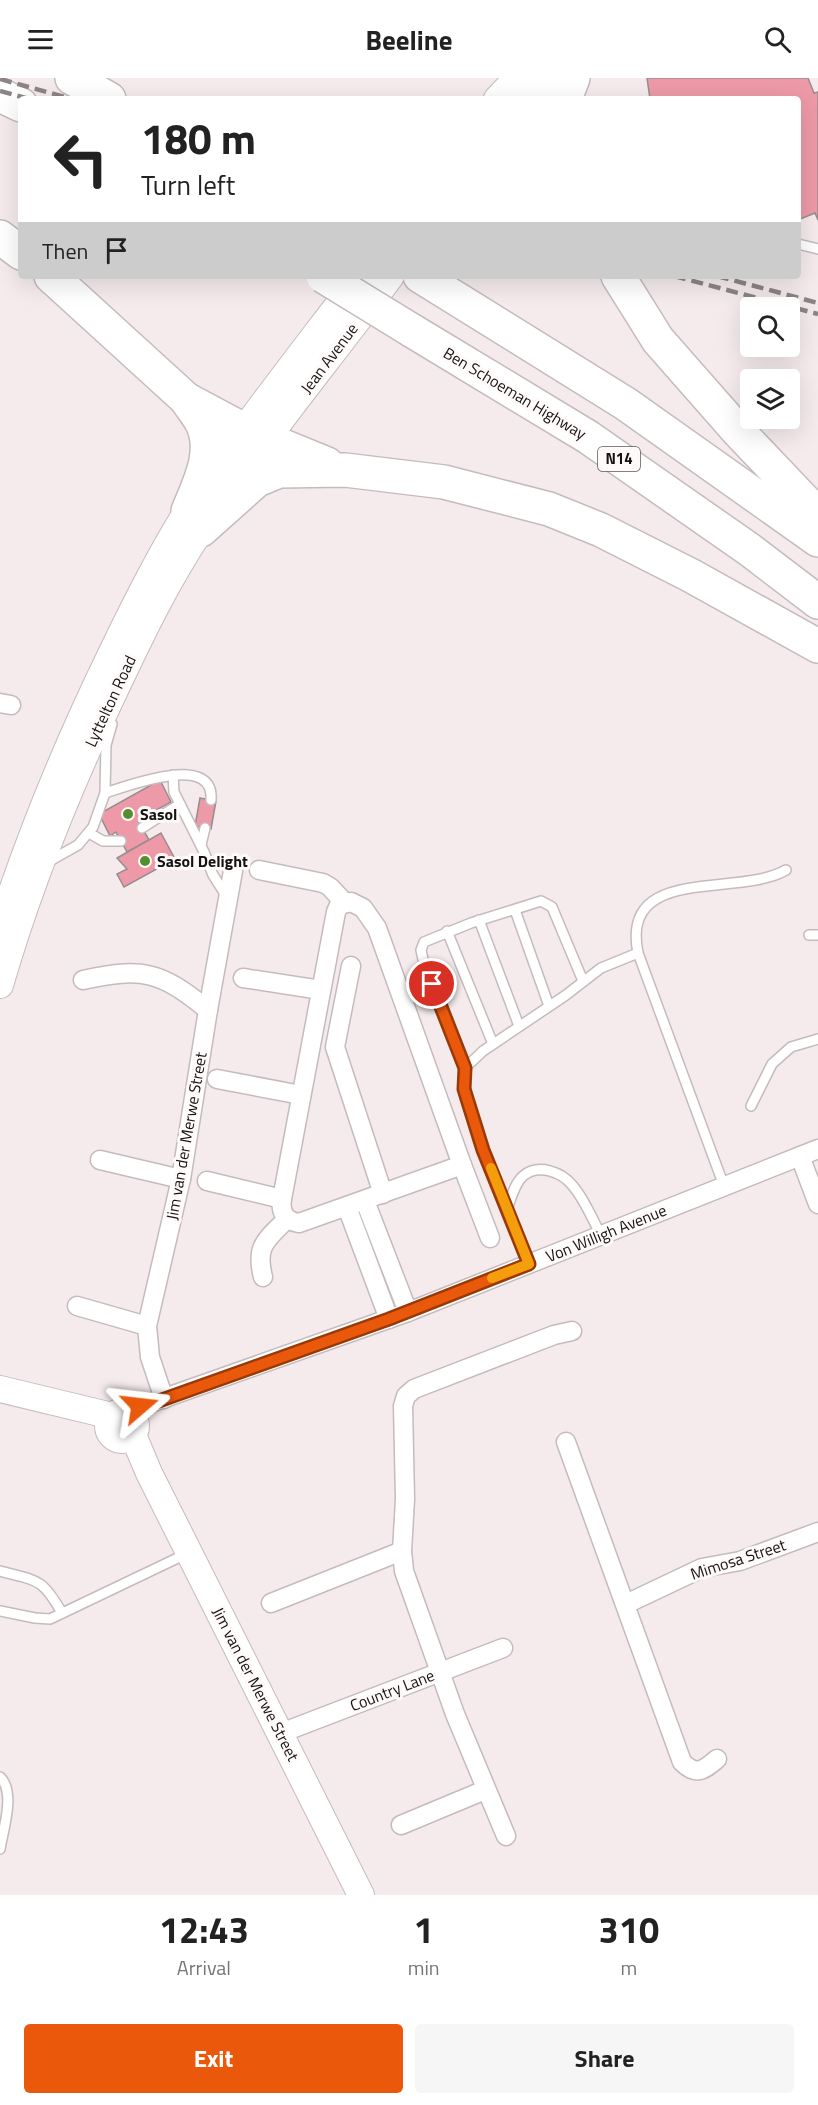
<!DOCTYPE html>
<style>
:root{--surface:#fff;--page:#f6f6f6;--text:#222;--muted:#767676;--accent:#ea580c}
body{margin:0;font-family:"Titillium Web",sans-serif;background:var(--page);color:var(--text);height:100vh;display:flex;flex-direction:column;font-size:22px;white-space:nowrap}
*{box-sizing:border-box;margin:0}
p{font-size:20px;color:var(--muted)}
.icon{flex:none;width:33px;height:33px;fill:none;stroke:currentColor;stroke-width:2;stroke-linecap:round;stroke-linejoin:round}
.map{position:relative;height:1817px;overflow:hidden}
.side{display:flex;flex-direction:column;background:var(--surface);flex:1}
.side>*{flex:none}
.banner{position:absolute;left:18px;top:18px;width:783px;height:183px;border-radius:6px;box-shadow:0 6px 24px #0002;background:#fff;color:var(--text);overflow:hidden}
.tools{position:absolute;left:740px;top:219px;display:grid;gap:12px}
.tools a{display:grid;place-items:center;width:60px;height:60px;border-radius:6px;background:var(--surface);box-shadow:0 6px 24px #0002;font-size:30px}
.pin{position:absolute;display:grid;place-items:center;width:51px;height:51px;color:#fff;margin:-26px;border:3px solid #fff;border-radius:50%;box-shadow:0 2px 6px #0007}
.me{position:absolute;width:66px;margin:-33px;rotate:73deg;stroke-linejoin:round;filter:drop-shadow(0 0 4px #0008)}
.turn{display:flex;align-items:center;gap:21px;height:126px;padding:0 24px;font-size:27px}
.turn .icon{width:78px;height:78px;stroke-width:2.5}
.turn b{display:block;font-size:42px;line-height:51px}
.then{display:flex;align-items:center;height:57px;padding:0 24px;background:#0003;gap:12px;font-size:22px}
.eta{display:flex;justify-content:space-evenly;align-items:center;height:102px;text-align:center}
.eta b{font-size:36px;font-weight:700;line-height:42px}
.primary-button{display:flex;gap:12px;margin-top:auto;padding:12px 24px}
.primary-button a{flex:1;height:69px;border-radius:6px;background:var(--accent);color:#fff;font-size:24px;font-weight:700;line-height:69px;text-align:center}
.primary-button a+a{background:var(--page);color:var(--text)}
header{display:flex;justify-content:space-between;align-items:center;height:78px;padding:0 24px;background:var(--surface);font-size:27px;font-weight:700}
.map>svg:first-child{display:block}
</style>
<header><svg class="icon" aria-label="menu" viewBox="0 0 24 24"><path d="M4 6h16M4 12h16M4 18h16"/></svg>Beeline<svg class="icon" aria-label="search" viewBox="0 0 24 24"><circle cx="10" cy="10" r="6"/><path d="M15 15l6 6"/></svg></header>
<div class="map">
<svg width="818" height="1817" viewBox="0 0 818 1817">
<rect width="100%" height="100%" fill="#f5ebec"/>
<g fill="#ee99a7" stroke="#968d8e" stroke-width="1.5">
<polygon points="647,0 808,0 814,15 818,14 818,142 815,135 798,142 798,21 650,21"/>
<polygon points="160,702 171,724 138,742 149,762 127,774 116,754 110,758 99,736"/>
<polygon points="200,720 216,723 211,751 195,748"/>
<polygon points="161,755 175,781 124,809 117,796 127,791 117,780"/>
</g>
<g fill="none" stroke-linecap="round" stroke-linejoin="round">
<g stroke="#c5bbbd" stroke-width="12">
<g id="lane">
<polyline points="798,166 818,171"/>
<polyline points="173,697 174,714 204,774 213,797 227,819"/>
<path d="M 105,715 C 127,708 215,674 211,722"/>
<polyline points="142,750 180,726"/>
<polyline points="89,755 103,763 121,763"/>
<polyline points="201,767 205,750"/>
<polyline points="46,785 78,767 93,749 105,715 106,667 112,646"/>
<polyline points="515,832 549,928"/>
<polyline points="479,842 519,948"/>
<polyline points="447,853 493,966"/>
<polyline points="809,857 818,857"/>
<polyline points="465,990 424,886 421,872 424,864 471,845 541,823 552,829 583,903"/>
<polyline points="751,1028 772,986 791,969 818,961"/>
<path d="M 724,1108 L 638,875 C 620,786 738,820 786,792"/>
<path d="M 507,1132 C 511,1121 514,1106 523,1098 C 538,1085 562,1094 573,1108 C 585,1122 592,1141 601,1157"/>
<path d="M 529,1186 C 513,1145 458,1028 465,990 L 483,973 L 566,917 L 601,890 L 638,875"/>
<path d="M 0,1493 C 38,1503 42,1500 62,1535"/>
<polyline points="0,1533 35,1540 50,1541 186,1476"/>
<path d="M 0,1699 C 16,1714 3,1752 0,1771"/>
</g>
</g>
<g stroke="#c5bbbd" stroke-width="21">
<g id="street">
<polyline points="0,625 11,627"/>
<polyline points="259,792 323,805 330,809 344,824"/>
<path d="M 351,824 L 363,830 L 377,850 L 462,1087 L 299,1145 C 285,1143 280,1134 282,1121 L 336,834 L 339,827 Z"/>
<polyline points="351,888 335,969 383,1116"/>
<polyline points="243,900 321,912"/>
<path d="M 83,902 C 143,889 160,893 208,932"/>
<polyline points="217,1001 301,1017"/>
<polyline points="800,1078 818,1126"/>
<polyline points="100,1082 181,1101"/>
<polyline points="462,1087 490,1160"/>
<polyline points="207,1103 282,1121"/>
<polyline points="365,1123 408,1234"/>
<polyline points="347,1129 389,1241"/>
<path d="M 263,1199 C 255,1168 266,1162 287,1141"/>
<polyline points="77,1228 147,1248"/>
<polyline points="164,1321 150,1279 147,1248 181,1101 208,932 233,793"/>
<polyline points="125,1334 408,1234 818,1071"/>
<path d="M 566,1364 L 682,1684 C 696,1698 703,1693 717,1681"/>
<polyline points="271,1525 402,1473"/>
<polyline points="626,1526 702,1490 740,1483 818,1454"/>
<polyline points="281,1655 503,1570"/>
<polyline points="401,1747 485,1712"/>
<polyline points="506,1758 455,1636 404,1493 402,1473 405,1421 403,1328 406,1318 414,1311 554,1257 572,1253"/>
</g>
</g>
<g stroke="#c5bbbd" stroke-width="28">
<g id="secondary">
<polyline points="497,21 517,0"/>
<polyline points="529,21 549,0"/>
<path d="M 0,849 C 31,753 69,662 113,572 C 136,524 160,476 188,432 C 241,351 302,275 360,198"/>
<path d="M 0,907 C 30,804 71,704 117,608 C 142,555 168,501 201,452 C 260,365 328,283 391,198"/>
<polyline points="0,1311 112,1338"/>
<circle cx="122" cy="1348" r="14"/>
<polyline points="133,1357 149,1395 361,1817"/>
</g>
</g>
<g stroke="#c5bbbd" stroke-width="36">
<g id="highway">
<polyline points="72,0 109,21"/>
<polyline points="523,0 532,21"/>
<polyline points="0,17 21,27"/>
<polyline points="565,21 573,0"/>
<polyline points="0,159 21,175"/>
<polyline points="51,198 186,321 244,352 327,386"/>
<polyline points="420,198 626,326 818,462"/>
<polyline points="618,198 658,262 738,353 818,437"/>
<polyline points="411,252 588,359 750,472 818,524"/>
<path d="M 186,321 C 191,329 198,337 202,345 C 216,374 199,406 188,433"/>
<polyline points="201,452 257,402 279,393 345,392 444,404 549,431 601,452 690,497 818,568"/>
</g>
</g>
<use href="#lane" stroke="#fff" stroke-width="9"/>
<use href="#street" stroke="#fff" stroke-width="18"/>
<use href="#secondary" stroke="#fff" stroke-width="26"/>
<use href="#highway" stroke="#fff" stroke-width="33"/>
<g stroke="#8c8586" stroke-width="4.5" stroke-dasharray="12 6" stroke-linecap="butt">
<polyline points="0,1 72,21"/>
<polyline points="0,13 29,21"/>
<polyline points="674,198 818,236"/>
<polyline points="717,198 818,225"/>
</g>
<g stroke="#c5bbbd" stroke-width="36" stroke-linecap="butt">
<polyline id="highway-bridge" points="323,198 411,252"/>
</g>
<use href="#highway-bridge" stroke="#fff" stroke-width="33"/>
</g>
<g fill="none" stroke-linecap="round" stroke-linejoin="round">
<g stroke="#983908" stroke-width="15">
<polyline id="route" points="140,1328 156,1324 389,1241 529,1186 483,1072 464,1011 465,990 432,906"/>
</g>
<use href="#route" stroke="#ea580c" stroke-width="10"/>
<polyline stroke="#f59e0b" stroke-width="10" points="491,1090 529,1186 492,1200"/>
</g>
<g fill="#558f2d" stroke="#fefafa" stroke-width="2">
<circle cx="128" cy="736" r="6"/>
<circle cx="145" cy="783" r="6"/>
</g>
<g text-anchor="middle" stroke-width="6" stroke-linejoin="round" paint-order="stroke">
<rect fill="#fefafa" stroke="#5b5858" stroke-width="1.5" x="598" y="369" width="42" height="24" rx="4.5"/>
<g font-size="15" font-weight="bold" fill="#151212">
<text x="619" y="386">N14</text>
</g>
<g font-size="16" fill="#151212" stroke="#fefafa">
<text transform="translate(329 280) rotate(-53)" y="6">Jean Avenue</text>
<text transform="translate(515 315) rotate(31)" y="6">Ben Schoeman Highway</text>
<text transform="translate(110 623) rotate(-65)" y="6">Lyttelton Road</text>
<text transform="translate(186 1058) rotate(-80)" y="6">Jim van der Merwe Street</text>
<text transform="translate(606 1155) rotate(-22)" y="6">Von Willigh Avenue</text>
<text transform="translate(738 1481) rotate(-18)" y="6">Mimosa Street</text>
<text transform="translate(256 1606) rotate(63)" y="6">Jim van der Merwe Street</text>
<text transform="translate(392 1612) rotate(-21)" y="6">Country Lane</text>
</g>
<g font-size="16" font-weight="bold" fill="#151212" stroke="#fefafa" text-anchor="start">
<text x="140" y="742">Sasol</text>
<text x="157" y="789">Sasol Delight</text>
</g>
</g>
</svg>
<div class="tools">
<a><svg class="icon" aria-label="search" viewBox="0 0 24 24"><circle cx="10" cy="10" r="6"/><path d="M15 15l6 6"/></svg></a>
<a><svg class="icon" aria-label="layers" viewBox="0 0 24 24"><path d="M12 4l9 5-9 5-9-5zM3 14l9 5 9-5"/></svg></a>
</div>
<div class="pin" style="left:432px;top:906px;background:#d93025"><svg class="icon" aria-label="arrive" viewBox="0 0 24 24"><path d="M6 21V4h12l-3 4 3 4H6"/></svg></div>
<svg class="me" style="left:140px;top:1328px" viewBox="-20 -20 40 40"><path d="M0-17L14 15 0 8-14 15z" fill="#ea580c" stroke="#fff" stroke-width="4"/></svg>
<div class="banner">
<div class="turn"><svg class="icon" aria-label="left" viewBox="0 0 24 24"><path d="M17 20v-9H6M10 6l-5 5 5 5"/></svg><div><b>180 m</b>Turn left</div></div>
<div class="then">Then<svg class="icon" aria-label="arrive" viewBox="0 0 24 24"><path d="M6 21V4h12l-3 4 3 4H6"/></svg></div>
</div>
</div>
<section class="side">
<div class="eta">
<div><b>12:43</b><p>Arrival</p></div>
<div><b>1</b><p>min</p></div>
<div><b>310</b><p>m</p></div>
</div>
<div class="primary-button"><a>Exit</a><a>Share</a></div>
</section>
